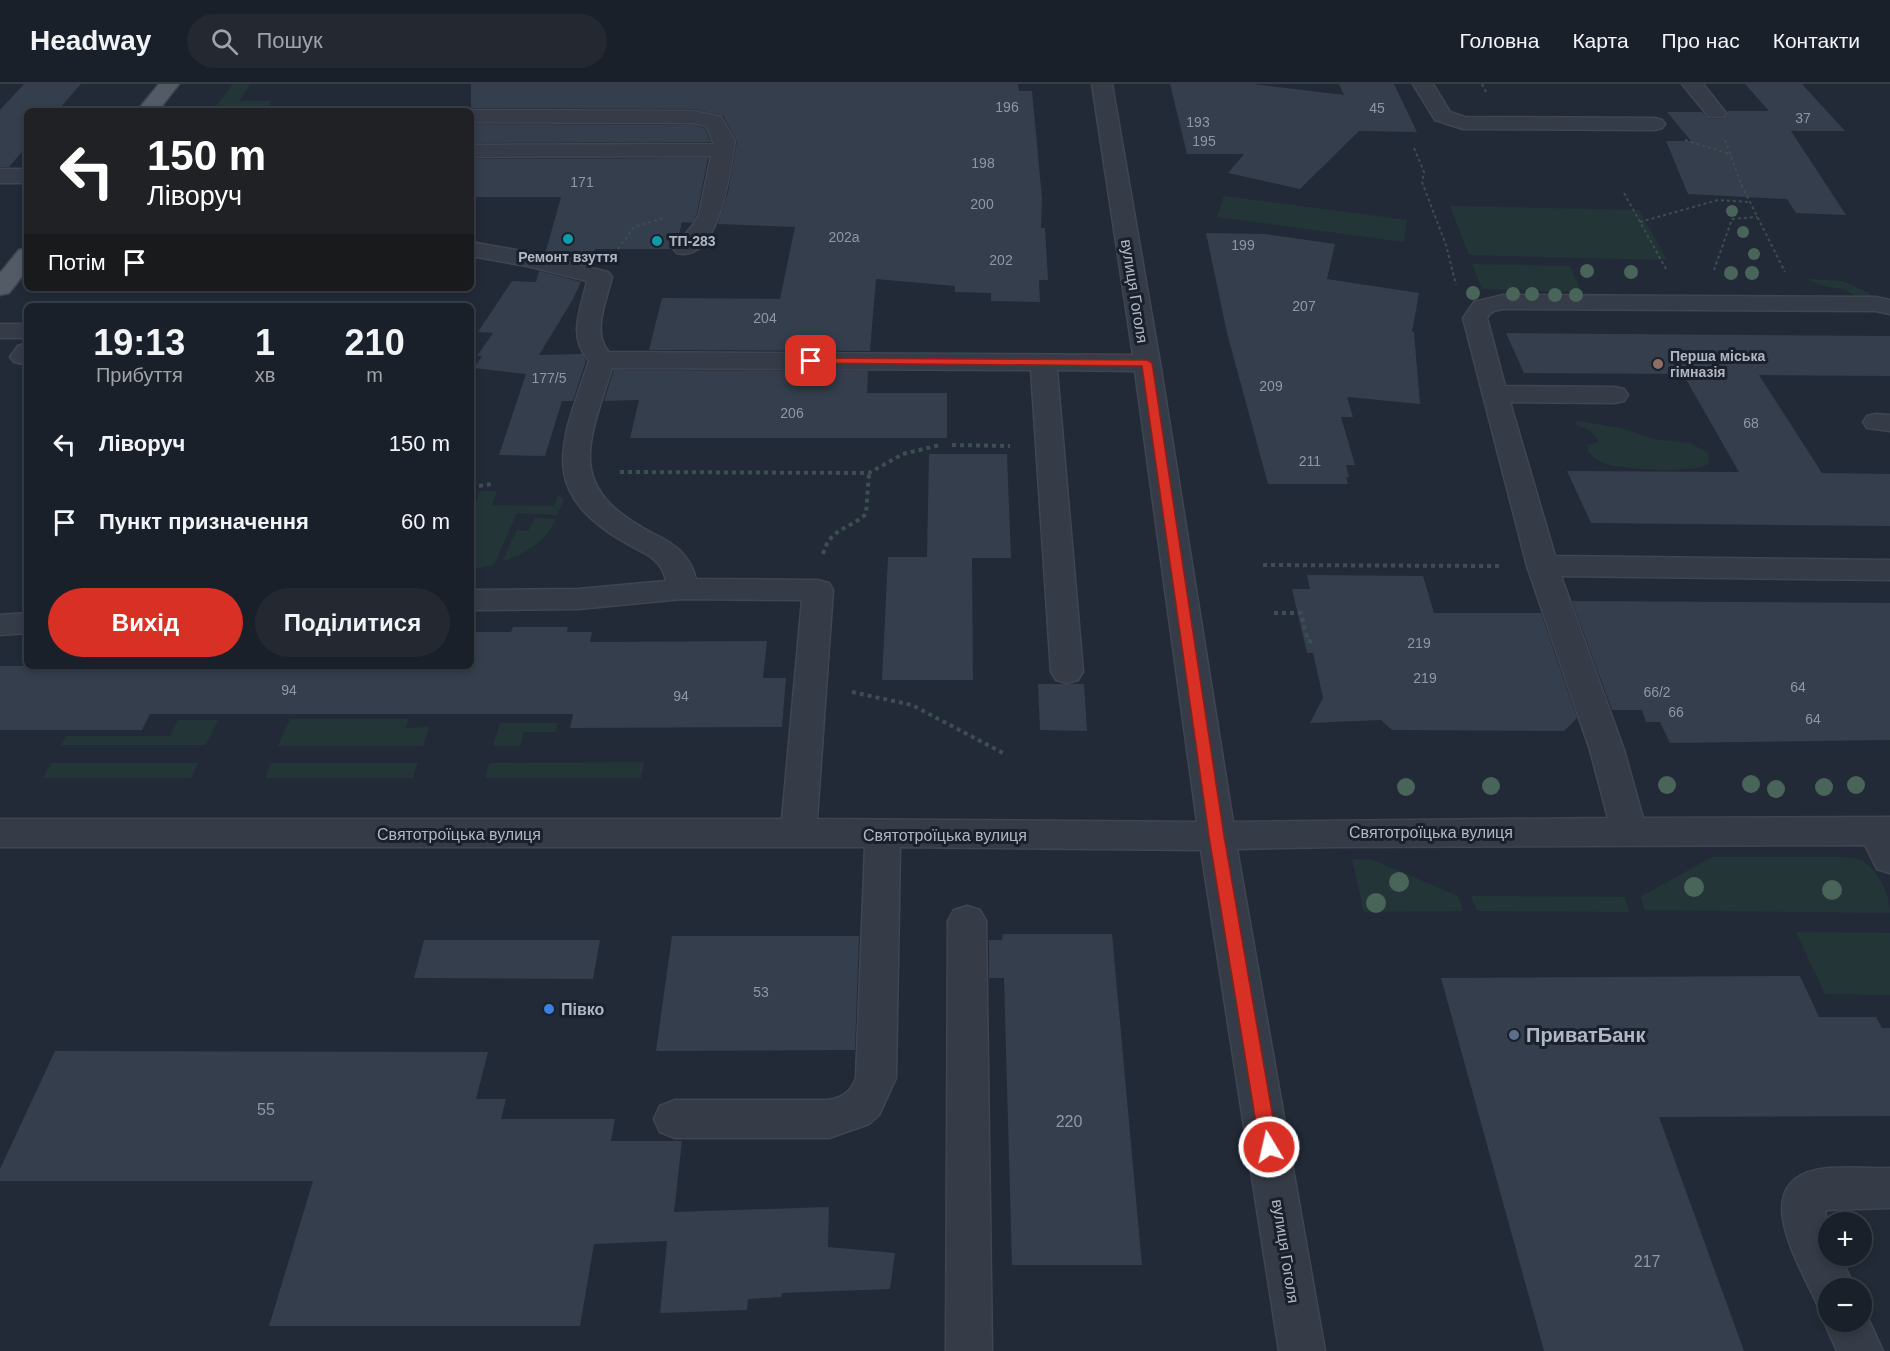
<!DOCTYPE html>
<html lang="uk">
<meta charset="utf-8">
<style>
:root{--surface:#1a2029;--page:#232831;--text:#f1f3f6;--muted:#9fa3a8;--line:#383e46;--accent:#d93025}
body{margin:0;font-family:Arial,sans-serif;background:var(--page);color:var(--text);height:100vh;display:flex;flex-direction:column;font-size:22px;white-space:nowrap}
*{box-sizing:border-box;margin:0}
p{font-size:20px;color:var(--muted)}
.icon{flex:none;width:33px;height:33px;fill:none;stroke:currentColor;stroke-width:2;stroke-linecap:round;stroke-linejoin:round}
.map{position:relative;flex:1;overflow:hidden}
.side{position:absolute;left:24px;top:219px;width:450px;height:366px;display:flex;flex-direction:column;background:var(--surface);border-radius:9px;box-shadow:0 3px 9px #0003,0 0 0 2px var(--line)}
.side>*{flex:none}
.banner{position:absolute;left:24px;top:24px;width:450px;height:183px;border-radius:9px;box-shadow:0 3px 9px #0003,0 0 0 2px var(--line);background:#202124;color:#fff;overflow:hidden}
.tools{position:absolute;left:1818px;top:1128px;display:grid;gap:12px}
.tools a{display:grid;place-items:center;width:54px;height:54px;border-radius:50%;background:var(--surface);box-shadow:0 3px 9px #0003,0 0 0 2px var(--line);font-size:30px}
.pin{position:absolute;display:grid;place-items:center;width:51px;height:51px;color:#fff;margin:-26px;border-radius:12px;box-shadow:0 3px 9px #0006}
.me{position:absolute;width:66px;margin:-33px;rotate:351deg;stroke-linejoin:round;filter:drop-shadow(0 0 4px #0008)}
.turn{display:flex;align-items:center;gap:21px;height:126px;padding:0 24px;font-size:27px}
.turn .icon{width:78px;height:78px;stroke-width:2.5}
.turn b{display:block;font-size:42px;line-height:51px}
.then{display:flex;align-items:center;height:57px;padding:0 24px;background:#0003;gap:12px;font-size:22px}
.eta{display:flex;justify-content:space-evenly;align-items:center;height:102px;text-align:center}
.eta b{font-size:36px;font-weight:600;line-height:42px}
.primary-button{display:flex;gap:12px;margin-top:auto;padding:12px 24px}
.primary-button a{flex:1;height:69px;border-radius:36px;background:var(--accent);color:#fff;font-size:24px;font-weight:600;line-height:69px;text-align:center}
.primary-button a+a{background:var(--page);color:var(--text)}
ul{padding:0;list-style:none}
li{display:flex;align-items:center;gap:18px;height:78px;padding:0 24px}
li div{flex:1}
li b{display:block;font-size:22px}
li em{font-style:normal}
header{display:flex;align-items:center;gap:36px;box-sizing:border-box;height:84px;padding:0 30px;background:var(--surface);border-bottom:2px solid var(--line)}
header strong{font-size:28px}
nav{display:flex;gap:33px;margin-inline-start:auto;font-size:21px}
.search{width:420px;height:54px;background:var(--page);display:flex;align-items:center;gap:15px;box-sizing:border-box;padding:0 21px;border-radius:33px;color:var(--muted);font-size:22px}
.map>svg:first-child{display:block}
</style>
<header>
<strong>Headway</strong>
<div class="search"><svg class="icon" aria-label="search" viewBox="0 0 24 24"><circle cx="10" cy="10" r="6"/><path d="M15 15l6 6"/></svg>Пошук</div>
<nav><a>Головна</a><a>Карта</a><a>Про нас</a><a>Контакти</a></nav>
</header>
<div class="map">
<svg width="1890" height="1267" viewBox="0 0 1890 1267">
<rect width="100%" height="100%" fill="#222a37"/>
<g fill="#243538">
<polygon points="233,0 250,0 239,17 272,17 266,26 213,26"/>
<polygon points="471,37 700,37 710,44 705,56 695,61 471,62"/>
<polygon points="1224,112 1407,136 1404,158 1217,133"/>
<polygon points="1450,122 1639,126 1667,176 1469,171"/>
<polygon points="1472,180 1570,182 1581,208 1482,205"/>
<polygon points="1807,195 1843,197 1869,209 1871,213 1857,213 1843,205 1823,202"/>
<path d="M 1578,337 L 1621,344 L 1653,355 L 1690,359 L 1708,369 L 1709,379 C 1695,390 1625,386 1607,380 C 1599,378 1592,373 1588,367 L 1588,361 L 1598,358 L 1598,355 L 1590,347 L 1574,340 Z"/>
<polygon points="480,407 497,407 492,421 554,422 558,411 564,415 557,431 517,429 494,481 471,485 471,430"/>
<path d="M 535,434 L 556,435 C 545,459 526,469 502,478 L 517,446 L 528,447 Z"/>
<polygon points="290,635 408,635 406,644 429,643 423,662 278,662"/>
<polygon points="178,636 218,636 206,661 61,661 66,652 170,652"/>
<polygon points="500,639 558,639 556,648 524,648 520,662 493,662"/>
<polygon points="644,678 641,694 485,694 489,679"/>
<polygon points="51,679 198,679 191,694 43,694"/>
<polygon points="271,679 418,679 413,694 265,694"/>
<path d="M 1712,773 L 1844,773 C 1850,774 1858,774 1863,777 C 1879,788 1890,811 1890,829 L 1645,826 L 1640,813 Z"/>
<polygon points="1352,775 1373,776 1458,812 1463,827 1364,828"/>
<polygon points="1471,812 1624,813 1630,828 1477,827"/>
<polygon points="1796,848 1890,849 1890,911 1825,910"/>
</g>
<g fill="#343e4d">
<polygon points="24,0 81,0 57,27 27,27 27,62 9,83 0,83 0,26"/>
<polygon points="471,0 1018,0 1019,7 1032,7 1042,114 1041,144 1045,144 1048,196 1039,196 1040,218 991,217 991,209 955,208 955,202 876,195 870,267 649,266 662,214 780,215 795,143 718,140 728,108 737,57 723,32 694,25 471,24"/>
<polygon points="1170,0 1253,0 1344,11 1339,0 1394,0 1417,48 1359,47 1300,105 1228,89 1244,70 1187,70"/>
<polygon points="1745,0 1802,0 1845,47 1791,47 1846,131 1796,129 1787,115 1688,110 1666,57 1691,57 1667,28 1702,28 1709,35 1723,35 1728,27 1769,27"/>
<polygon points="471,40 694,41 704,44 711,58 471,59"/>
<polygon points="708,74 697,129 692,139 682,138 678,155 671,165 595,165 588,181 545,170 561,113 471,113 471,75"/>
<polygon points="1206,149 1265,150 1335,160 1327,195 1419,209 1412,248 1414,248 1420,320 1347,313 1353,333 1341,333 1355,381 1346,381 1349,393 1346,393 1348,400 1268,400 1227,249"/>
<polygon points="539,187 581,198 573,215 539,271 582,270 586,277 573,317 562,317 545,372 499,371 526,290 474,284 482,272 477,272 493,249 478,248 512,197 536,198"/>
<polygon points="1506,249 1890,252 1890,292 1759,291 1822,389 1890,390 1890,442 1591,439 1567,387 1739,388 1683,290 1524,289"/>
<polygon points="614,286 868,287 867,309 947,309 947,354 630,354 639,316 604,317"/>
<polygon points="929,370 1007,370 1011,474 972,474 973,596 882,596 888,473 927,473"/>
<polygon points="1307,491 1423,492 1434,529 1541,529 1577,634 1564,647 1392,646 1381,636 1310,639 1323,614 1313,569 1307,569 1292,505 1310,505"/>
<polygon points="1572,517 1890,519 1890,656 1670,659 1660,638 1646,638 1642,626 1612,626"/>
<polygon points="513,543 568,543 567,548 592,548 590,558 767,557 763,594 786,594 782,643 570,644 573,630 150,630 142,646 0,646 0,582 471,582 471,548 511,548"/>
<polygon points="1038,600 1084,600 1087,647 1040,646"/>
<polygon points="1003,850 1112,850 1142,1181 1012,1181 1004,894 989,894 989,856 1002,856"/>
<polygon points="672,852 859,852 855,966 656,967"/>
<polygon points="424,856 600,856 593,895 414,894"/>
<polygon points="1800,892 1819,933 1876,933 1882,944 1890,944 1890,1032 1659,1033 1744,1267 1544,1267 1441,894"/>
<polygon points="55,967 488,968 476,1015 506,1015 501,1035 615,1035 611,1057 682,1057 674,1128 829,1123 828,1163 895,1169 890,1205 782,1209 781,1213 748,1215 747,1226 660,1229 667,1157 594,1160 580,1242 269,1242 313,1097 0,1097 0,1085"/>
</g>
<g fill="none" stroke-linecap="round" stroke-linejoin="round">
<g stroke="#3f4551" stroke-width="3">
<g id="minor">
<path d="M 1092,0 L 1112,0 L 1160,279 L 1233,738 L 1608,734 L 1590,666 L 1527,482 L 1463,234 L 1474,218 L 1503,211 L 1876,213 L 1890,216 L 1890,230 L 1876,227 L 1503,225 C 1496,226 1491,227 1487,234 L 1505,302 L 1615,303 L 1624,305 L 1628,311 L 1624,317 L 1615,319 L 1510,318 L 1555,472 L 1890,476 L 1890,496 L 1561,492 L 1624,666 L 1643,734 L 1890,733 L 1890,789 L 1877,785 L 1865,761 L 1335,763 L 1237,765 L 1325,1267 L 1279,1267 L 1201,766 L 900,763 L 896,994 L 879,1031 L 869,1040 L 829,1054 L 675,1054 L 660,1048 L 654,1035 L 660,1022 L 675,1016 L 829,1016 C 843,1013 851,1008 856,994 L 865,763 L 0,763 L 0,735 L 782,735 L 802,516 L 683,515 L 578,525 L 471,526 L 471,506 L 578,505 L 666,497 C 662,477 649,471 633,463 C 535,410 560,363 589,277 C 567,252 581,225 587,197 L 527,182 L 471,172 L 471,158 L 527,168 L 608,188 L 612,193 C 607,215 591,249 609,268 L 1133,271 ZM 612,284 L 1031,286 L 1051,588 L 1056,596 L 1067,599 L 1078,596 L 1083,588 L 1057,286 L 1135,287 L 1197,738 L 817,735 L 833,506 L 829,499 L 818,496 L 696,495 C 690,471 675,460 654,450 C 565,404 587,363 612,284 Z"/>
<polygon points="1413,0 1433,0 1450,28 1465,33 1655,34 1662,36 1665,40 1662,44 1655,46 1463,45 1435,36"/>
<polygon points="1682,0 1703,0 1726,29 1723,33 1709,33"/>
<path d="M 471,26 L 694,27 L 721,33 L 735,57 C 730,85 720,180 677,169 L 673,164 L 693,141 L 699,130 L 711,72 L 471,73 L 471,61 L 714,60 L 706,42 L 694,39 L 471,38 L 471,27 L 466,27 Z"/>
<rect x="0" y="85" width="27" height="14"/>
<rect x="0" y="240" width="27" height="14"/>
<polygon points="27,259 27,281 14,278 10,273 18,262"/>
<polygon points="1876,330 1890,331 1890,347 1867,344 1863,338 1867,332"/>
<polygon points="27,529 27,549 0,551 0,531"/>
<polygon points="967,822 980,826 986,837 992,1267 946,1267 948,837 954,826"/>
<path d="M 1890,1084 L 1890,1124 L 1825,1126 L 1828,1145 L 1828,1172 L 1840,1172 L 1855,1204 L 1828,1204 L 1828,1224 L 1817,1220 C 1801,1183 1748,1101 1816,1086 C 1837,1081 1868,1085 1890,1084 Z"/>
<polygon points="1862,1221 1883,1267 1837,1267 1824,1238 1828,1228 1828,1238 1862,1238"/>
</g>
</g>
<g stroke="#3f4551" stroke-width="3">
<g id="major">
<polygon points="159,0 179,0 158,27 137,27"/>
<polygon points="27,164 27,186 9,209 0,211 0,189 19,166"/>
</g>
</g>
<g stroke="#3c4e50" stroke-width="2" stroke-dasharray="3 3" stroke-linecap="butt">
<polyline points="1482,0 1486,8"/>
<polyline points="1685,56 1730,70"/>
<polyline points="1725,56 1741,100 1785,188"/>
<polyline points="1414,64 1424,88 1422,98 1446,161 1456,201"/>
<polyline points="1624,109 1666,185"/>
<polyline points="1640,138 1718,116 1749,118"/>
<polyline points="618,165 634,143 664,134"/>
<polyline points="1714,186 1732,135 1757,133"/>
</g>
<g stroke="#3c4e50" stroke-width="4" stroke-dasharray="4 4" stroke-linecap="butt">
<polyline points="952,361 1010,362"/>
<polyline points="620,388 869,389 903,370 940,361"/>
<polyline points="471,403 493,400"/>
<path d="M 823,470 C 830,444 848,446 866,430 L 869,389"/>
<polyline points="1263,481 1499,482"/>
<polyline points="1274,529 1301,529 1308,557 1314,558"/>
<polyline points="852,608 912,621 1003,669"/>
</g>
<use href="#minor" fill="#353c47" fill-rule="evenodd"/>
<use href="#major" fill="#535b67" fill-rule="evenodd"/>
</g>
<g fill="#496459">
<circle cx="1732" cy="127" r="6"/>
<circle cx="1743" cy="148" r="6"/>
<circle cx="1754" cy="170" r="6"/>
<circle cx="1587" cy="187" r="7"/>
<circle cx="1631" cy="188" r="7"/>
<circle cx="1731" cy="189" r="7"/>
<circle cx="1752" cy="189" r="7"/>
<circle cx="1473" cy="209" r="7"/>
<circle cx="1513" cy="210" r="7"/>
<circle cx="1532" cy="210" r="7"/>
<circle cx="1555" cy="211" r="7"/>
<circle cx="1576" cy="211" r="7"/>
<circle cx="1751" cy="700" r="9"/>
<circle cx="1667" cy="701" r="9"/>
<circle cx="1856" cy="701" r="9"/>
<circle cx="1491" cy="702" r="9"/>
<circle cx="1406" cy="703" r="9"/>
<circle cx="1824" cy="703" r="9"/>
<circle cx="1776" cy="705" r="9"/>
<circle cx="1399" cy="798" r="10"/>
<circle cx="1694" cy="803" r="10"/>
<circle cx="1832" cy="806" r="10"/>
<circle cx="1376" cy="819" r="10"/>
</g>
<polygon fill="#d93025" stroke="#8d1f18" stroke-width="1.5" points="811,274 1147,276 1152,279 1224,752 1278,1063 1275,1069 1269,1071 1263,1069 1260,1063 1209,752 1142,282 807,279 806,277"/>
<g fill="#0f9aa8" stroke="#1b212c" stroke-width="2">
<circle cx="568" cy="155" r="6"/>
<circle cx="657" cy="157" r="6"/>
</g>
<circle fill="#8d6e63" stroke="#1b212c" stroke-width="2" cx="1658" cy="280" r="6"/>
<circle fill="#3f7fe0" stroke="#1b212c" stroke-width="2" cx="549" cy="925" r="6"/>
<circle fill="#5c6f8a" stroke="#1b212c" stroke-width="2" cx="1514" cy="951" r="6"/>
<g text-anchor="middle" stroke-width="6" stroke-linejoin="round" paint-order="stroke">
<g font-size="14" fill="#8f97a4">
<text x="1007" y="28">196</text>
<text x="1377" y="29">45</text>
<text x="1803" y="39">37</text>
<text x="1198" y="43">193</text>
<text x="1204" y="62">195</text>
<text x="983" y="84">198</text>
<text x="582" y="103">171</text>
<text x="982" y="125">200</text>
<text x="844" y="158">202а</text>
<text x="1243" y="166">199</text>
<text x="1001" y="181">202</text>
<text x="1304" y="227">207</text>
<text x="765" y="239">204</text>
<text x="549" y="299">177/5</text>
<text x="1271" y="307">209</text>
<text x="792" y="334">206</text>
<text x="1751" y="344">68</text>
<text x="1310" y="382">211</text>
<text x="1419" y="564">219</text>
<text x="1425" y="599">219</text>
<text x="1798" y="608">64</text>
<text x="289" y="611">94</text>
<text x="1657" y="613">66/2</text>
<text x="681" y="617">94</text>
<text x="1676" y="633">66</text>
<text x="1813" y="640">64</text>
<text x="761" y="913">53</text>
</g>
<g font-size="14" font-weight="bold" fill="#b0b7c4" stroke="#1b212c" text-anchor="start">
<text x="669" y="162">ТП-283</text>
<text x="568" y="178" text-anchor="middle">Ремонт взуття</text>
<text x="1670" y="277">Перша міська<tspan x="1670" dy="16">гімназія</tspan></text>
</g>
<g font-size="16" fill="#b0b7c4" stroke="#1b212c">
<text transform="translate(1135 207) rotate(81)" y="6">вулиця Гоголя</text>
<text x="1431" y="754">Святотроїцька вулиця</text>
<text x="459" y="756">Святотроїцька вулиця</text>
<text x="945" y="757">Святотроїцька вулиця</text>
<text transform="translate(1286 1167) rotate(81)" y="6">вулиця Гоголя</text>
</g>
<g font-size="16" font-weight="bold" fill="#b0b7c4" stroke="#1b212c" text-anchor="start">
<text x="561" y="931">Півко</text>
</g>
<g font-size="16" fill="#8f97a4">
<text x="266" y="1031">55</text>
<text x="1069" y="1043">220</text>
<text x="1647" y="1183">217</text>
</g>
<g font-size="20" font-weight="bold" fill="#b0b7c4" stroke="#1b212c" text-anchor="start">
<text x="1526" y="958">ПриватБанк</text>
</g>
</g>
</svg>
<div class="tools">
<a>+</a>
<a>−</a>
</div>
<div class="pin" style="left:811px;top:277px;background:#d93025"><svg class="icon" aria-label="arrive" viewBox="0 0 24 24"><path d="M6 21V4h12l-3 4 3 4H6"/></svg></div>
<svg class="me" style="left:1269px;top:1063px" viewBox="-20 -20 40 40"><circle r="17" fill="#d93025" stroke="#fff" stroke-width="3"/><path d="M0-11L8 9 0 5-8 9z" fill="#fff"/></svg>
<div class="banner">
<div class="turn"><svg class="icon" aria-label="left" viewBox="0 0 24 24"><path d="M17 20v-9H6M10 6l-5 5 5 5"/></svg><div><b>150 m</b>Ліворуч</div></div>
<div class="then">Потім<svg class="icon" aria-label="arrive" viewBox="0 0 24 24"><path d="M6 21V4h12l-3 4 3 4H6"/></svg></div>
</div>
<section class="side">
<div class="eta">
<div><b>19:13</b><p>Прибуття</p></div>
<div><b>1</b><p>хв</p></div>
<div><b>210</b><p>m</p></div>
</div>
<ul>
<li><svg class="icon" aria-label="left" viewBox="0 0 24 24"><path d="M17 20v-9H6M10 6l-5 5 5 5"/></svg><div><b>Ліворуч</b></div><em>150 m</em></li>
<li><svg class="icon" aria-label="arrive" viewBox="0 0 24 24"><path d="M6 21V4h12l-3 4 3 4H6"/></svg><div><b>Пункт призначення</b></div><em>60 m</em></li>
</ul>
<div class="primary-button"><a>Вихід</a><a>Поділитися</a></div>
</section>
</div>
